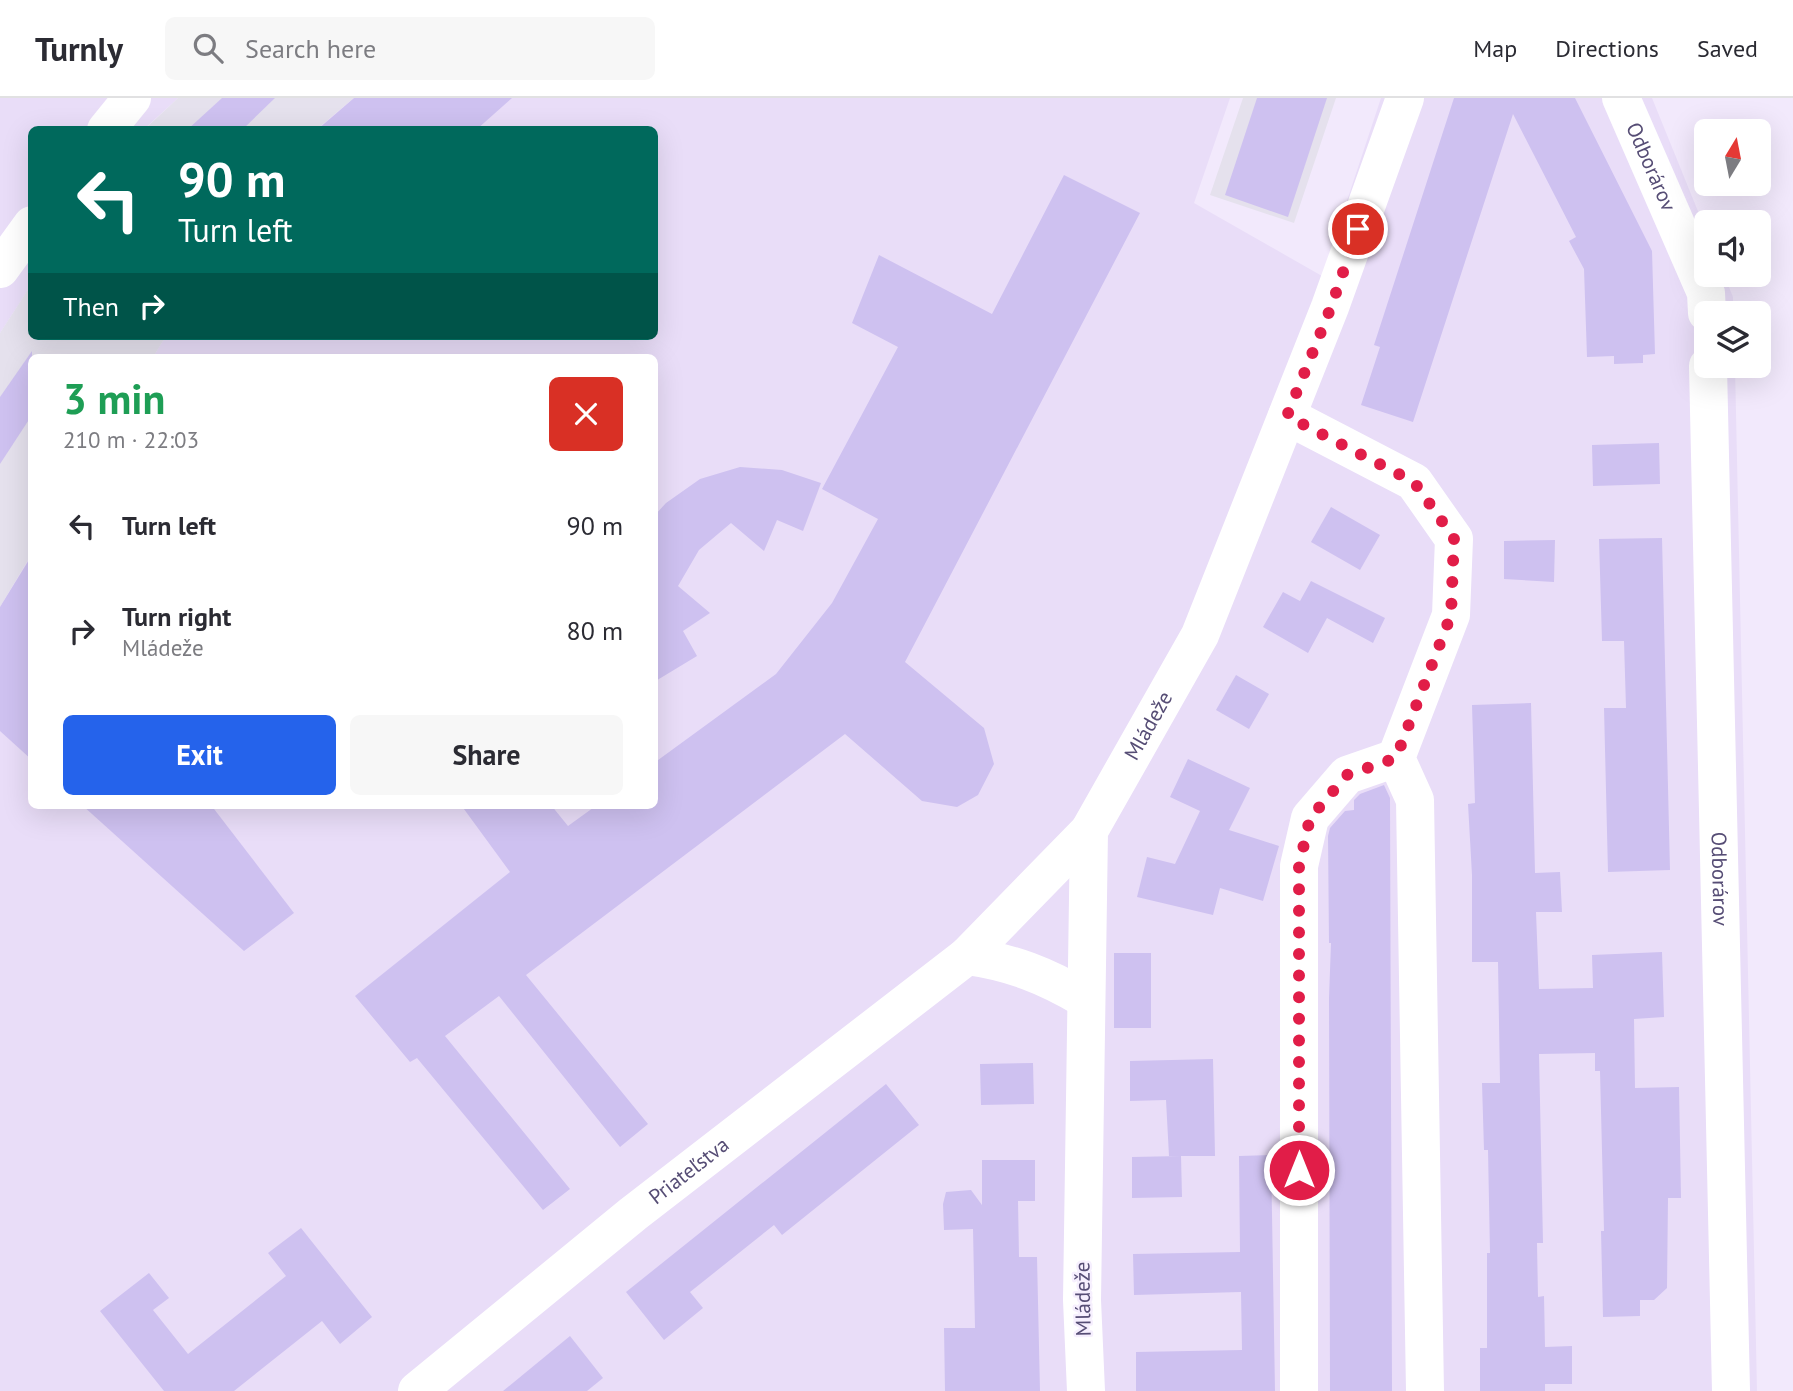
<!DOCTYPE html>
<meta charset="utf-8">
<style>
:root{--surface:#fff;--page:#f7f7f7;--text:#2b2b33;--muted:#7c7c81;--line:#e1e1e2;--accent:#2563eb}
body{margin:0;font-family:"PT Sans",sans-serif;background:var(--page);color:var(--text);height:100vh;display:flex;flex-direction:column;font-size:26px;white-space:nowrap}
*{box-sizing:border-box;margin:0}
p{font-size:23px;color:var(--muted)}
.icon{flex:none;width:38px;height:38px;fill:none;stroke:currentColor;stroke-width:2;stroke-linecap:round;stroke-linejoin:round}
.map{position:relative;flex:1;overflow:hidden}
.side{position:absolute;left:28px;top:256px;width:630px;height:455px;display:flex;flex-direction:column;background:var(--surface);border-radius:10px;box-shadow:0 7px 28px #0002}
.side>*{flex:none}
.banner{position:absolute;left:28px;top:28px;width:630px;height:214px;border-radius:10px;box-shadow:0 7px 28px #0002;background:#00695c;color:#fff;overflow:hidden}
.needle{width:46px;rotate:10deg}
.tools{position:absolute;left:1694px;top:21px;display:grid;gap:14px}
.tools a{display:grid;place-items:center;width:77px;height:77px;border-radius:10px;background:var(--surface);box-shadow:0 7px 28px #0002;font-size:35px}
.pin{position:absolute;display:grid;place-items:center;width:60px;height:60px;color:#fff;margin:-30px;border:4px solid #fff;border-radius:50%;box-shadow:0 2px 7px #0007}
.me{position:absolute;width:77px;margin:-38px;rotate:0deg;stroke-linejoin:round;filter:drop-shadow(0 0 5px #0008)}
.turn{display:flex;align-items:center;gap:24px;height:147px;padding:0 35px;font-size:32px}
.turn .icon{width:91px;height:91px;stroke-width:2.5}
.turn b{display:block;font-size:49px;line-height:60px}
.then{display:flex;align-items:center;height:66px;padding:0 35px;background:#0003;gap:14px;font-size:26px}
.round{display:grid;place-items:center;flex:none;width:74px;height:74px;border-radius:10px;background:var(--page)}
.overview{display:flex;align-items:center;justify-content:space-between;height:119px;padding:0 35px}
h1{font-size:42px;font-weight:700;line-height:52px;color:#1e9e55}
.button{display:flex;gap:14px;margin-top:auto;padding:14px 35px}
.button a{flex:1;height:80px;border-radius:10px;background:var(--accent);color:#fff;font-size:28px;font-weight:700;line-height:80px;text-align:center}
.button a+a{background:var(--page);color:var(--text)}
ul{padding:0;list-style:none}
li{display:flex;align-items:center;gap:21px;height:105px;padding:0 35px}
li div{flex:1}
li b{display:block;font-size:26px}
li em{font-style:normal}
header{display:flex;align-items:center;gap:42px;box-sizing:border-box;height:98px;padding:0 35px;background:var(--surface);border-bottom:2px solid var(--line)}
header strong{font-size:33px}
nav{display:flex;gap:38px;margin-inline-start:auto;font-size:24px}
.search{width:490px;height:63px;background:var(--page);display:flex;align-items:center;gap:18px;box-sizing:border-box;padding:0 24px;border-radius:10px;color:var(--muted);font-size:26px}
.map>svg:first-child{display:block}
</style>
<header>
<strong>Turnly</strong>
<div class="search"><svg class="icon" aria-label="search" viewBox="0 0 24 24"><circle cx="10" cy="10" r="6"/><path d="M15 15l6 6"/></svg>Search here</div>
<nav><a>Map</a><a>Directions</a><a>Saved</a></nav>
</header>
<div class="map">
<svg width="1793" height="1293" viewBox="0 0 1793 1293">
<rect width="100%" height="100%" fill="#f2e9fc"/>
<g fill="#e9ddf8">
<polygon points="0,0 178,0 144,31 32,32 31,187 0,235"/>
<polygon points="354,0 1230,0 1194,105 1322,178 1381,0 1652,0 1706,133 1706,177 1724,177 1733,199 1733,215 1706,215 1706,268 1735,268 1757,1293 0,1293 0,509 31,457 32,707 654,707 654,259 153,259 166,238 654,238 654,32 317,31"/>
</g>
<g fill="#e5e1ed">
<polygon points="178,0 354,0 317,31 144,32"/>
<polygon points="1243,0 1336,0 1294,125 1210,97"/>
<polygon points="31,187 32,238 166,238 153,259 32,259 31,457 0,509 0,235"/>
</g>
<g fill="#cec1f0">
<polygon points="222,0 275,0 242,32 187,32"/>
<polygon points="354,0 512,0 476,32 317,32"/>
<polygon points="1257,0 1327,0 1288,119 1225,97"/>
<polygon points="1454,0 1575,0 1652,153 1655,256 1643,257 1643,265 1614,266 1614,258 1587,259 1584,171 1569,143 1576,139 1513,16 1413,324 1361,307 1380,249 1374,247"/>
<polygon points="1064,77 1140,115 905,564 984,630 994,666 978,697 957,709 922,703 845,636 526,877 648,1026 620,1049 499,898 445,938 570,1091 543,1112 417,960 410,964 355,898 510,774 461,707 551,707 568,728 597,707 654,707 654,665 776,576 832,505 878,421 822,391 898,249 852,225 879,157 992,216"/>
<polygon points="32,253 32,317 0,366 0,299"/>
<polygon points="1659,345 1660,386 1593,388 1592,347"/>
<polygon points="740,369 782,372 821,385 803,433 777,422 764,453 731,425 699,452 678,488 710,515 683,533 697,558 654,584 654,418 666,405 700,381"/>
<polygon points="1331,409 1380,437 1360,472 1311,444"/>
<polygon points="1662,440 1670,772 1608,774 1604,610 1626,610 1624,543 1602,543 1599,441"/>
<polygon points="1555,442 1554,484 1504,481 1504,443"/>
<polygon points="32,457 32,662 0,633 0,509"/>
<polygon points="1311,483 1385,520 1373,545 1327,520 1308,555 1263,529 1283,494 1300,503"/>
<polygon points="1236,577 1269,596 1249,631 1216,612"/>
<polygon points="1531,605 1535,775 1560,774 1562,814 1536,814 1539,891 1593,890 1592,857 1662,854 1664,919 1634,921 1635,990 1679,989 1681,1100 1668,1100 1667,1190 1654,1202 1640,1202 1640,1218 1603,1219 1601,1133 1604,1133 1600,973 1595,973 1595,955 1539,956 1543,1145 1537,1145 1538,1199 1544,1198 1545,1249 1572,1248 1572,1286 1545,1286 1545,1293 1480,1293 1480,1250 1487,1250 1487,1155 1490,1155 1488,1052 1484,1052 1482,985 1500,985 1498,864 1472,864 1472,777 1468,706 1475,705 1472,607"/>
<polygon points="1188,661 1250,690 1229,732 1279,748 1263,803 1220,790 1213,817 1137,799 1147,759 1175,766 1200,713 1170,699"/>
<polygon points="1384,687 1390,700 1392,1293 1330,1293 1329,900 1331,845 1329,845 1328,738 1330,730 1345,713 1354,712 1354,702 1360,696"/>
<polygon points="82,707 211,707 294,815 244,853"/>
<rect x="1114" y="855" width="37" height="75"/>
<polygon points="1213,961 1215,1058 1169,1058 1166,1002 1130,1003 1130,963"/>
<polygon points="1033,965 1034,1006 981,1007 980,966"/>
<polygon points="886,986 919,1027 782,1137 774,1127 690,1194 703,1210 664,1242 626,1194"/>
<polygon points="1271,1057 1275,1293 1136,1293 1136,1254 1242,1252 1241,1194 1134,1197 1133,1156 1240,1154 1239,1058"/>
<polygon points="1181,1058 1182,1099 1132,1100 1132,1059"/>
<polygon points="982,1062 1035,1062 1035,1103 1018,1103 1019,1159 1037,1159 1040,1293 945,1293 944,1230 975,1230 973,1131 944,1132 943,1106 946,1094 971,1092 982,1107"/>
<polygon points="301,1130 372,1219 340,1246 322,1223 234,1293 164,1293 100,1213 149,1175 169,1200 153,1212 188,1256 286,1178 268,1155"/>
<polygon points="570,1238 603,1280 587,1293 503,1293"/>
</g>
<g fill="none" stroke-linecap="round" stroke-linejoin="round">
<g stroke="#fff" stroke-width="38">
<path id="s1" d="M 1621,0 L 1706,195 L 1707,215"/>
<polyline points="106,32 132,0"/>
<polyline points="0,171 32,127"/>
<path id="s2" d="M 1708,268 L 1731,1293"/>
<polyline points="1287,318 1414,384 1454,441 1451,517 1396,660 1415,702 1425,1293"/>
<path d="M 967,858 C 1011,864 1047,878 1085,901"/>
<path id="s3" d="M 417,1293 L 633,1116 L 967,858 L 1089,733"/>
<path id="s4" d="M 1086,1293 L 1082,1202 L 1089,733 L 1200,537 L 1330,209 L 1405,0"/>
<polyline points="1299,1293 1299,768 1310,720 1347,677 1396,660"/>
</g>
</g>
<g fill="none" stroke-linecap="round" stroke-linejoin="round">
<polyline stroke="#e11d48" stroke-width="12" stroke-dasharray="0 21.6" points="1299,1072 1299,768 1310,720 1347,677 1396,660 1451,517 1454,440 1414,384 1287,318 1331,209 1358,131"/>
</g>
<g text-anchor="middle" stroke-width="5" stroke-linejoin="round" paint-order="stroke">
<g font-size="21" fill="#564d75" stroke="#f6effe">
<text dy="7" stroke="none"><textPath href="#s1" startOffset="75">Odborárov</textPath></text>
<text dy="7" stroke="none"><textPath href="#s4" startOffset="681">Mládeže</textPath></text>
<text dy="7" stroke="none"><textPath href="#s2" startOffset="513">Odborárov</textPath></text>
<text dy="7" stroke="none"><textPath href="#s3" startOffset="350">Priateľstva</textPath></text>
<text transform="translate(1083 1201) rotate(-91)" y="7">Mládeže</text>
</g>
</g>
</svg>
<div class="tools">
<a><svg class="needle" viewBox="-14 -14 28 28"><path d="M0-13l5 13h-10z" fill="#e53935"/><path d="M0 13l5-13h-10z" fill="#7c7c81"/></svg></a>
<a><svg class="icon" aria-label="sound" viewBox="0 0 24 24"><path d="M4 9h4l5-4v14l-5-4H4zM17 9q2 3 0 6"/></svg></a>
<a><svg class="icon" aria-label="layers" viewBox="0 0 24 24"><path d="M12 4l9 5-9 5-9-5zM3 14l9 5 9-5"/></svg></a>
</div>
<div class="pin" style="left:1358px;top:131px;background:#d93025"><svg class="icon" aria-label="arrive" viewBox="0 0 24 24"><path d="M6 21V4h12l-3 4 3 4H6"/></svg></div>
<svg class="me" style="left:1299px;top:1072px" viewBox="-20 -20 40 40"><circle r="17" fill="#e11d48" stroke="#fff" stroke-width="3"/><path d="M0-11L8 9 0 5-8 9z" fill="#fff"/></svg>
<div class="banner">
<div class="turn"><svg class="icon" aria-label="left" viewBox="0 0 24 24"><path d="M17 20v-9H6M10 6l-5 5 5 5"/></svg><div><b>90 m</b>Turn left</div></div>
<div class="then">Then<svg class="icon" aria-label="right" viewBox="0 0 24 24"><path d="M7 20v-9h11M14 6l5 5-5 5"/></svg></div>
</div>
<section class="side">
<div class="overview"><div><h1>3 min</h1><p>210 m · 22:03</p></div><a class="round" style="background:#d93025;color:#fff"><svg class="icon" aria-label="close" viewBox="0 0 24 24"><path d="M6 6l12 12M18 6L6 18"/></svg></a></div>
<ul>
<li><svg class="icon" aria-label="left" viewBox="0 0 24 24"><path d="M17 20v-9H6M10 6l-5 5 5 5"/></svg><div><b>Turn left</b></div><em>90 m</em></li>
<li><svg class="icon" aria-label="right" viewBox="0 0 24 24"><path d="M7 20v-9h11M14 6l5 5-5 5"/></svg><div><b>Turn right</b><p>Mládeže</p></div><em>80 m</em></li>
</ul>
<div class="button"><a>Exit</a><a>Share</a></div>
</section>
</div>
